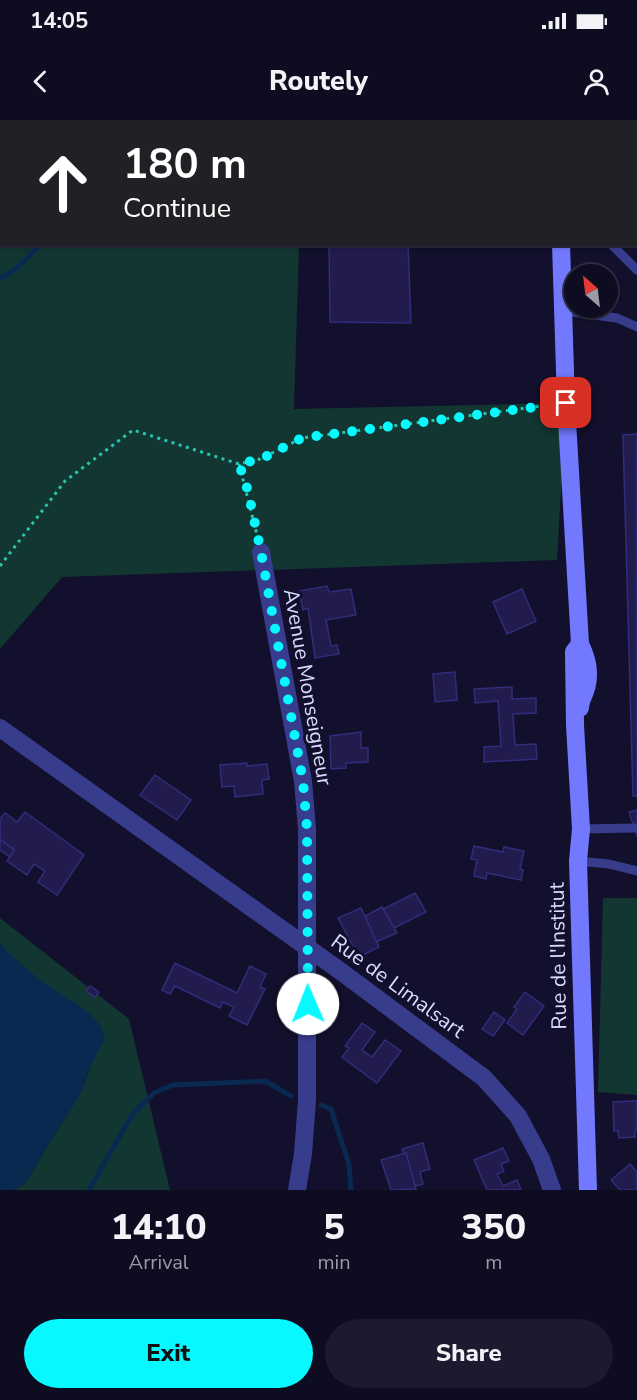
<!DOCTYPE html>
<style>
:root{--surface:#0e0c21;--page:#1c1a2e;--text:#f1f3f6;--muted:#9b9ba5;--line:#2e2c3f;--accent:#07f9ff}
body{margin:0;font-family:"Nunito Sans",sans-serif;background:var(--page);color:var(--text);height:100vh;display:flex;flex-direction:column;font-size:22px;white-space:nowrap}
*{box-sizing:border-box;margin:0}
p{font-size:20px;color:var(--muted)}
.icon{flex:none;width:33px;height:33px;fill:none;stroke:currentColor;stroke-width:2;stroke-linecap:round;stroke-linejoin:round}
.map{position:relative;height:1070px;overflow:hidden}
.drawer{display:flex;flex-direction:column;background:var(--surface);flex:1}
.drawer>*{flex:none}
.guide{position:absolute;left:0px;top:0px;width:638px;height:126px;box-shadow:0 2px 4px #0004,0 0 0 2px var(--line);background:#202124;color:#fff;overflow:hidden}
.needle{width:39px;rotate:332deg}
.controls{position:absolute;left:564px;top:144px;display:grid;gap:12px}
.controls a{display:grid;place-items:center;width:54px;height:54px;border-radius:50%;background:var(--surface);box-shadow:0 2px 4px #0004,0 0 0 2px var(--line);font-size:30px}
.pin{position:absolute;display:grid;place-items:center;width:51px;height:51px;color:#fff;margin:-26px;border-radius:12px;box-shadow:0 3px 9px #0006}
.me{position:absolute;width:66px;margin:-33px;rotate:359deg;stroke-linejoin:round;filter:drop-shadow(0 0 4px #0008)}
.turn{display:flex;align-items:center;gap:21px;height:126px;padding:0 24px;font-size:27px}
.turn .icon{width:78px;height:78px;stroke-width:2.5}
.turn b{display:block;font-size:42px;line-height:51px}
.eta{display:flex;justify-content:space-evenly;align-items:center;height:102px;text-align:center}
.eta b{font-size:36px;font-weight:800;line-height:42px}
.primary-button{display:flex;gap:12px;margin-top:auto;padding:12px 24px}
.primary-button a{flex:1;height:69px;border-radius:36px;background:var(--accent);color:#111;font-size:24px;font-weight:800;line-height:69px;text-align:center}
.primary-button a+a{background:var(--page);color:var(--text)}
.status{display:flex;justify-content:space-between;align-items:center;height:42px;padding:0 30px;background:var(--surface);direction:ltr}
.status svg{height:16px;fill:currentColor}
header{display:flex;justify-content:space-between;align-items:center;height:78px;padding:0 24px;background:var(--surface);font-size:27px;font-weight:800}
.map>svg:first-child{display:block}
</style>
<div class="status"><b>14:05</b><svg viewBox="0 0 49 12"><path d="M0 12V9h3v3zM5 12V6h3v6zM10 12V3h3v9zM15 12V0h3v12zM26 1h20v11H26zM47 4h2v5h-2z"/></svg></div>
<header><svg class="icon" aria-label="back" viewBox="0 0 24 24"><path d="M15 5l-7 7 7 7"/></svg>Routely<svg class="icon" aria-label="person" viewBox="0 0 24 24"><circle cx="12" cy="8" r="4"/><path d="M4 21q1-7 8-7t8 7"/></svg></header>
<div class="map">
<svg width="637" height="1070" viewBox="0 0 637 1070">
<rect width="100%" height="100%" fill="#12102c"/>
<g fill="#123632">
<polygon points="0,0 211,0 2,2 2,124 299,125 294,289 566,283 557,440 62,457 0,529"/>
<polygon points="571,0 637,0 637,96 636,2"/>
<polygon points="603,778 637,778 637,975 598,972"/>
<polygon points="0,798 129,899 170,1070 15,1070 25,1063 81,972 103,913 95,899 82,888 56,872 22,847 0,824"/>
</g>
<path fill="#0a2951" d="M 0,824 C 14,838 27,850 43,862 C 64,878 98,890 105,918 L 90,947 L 81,972 L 25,1063 L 15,1070 L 0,1070 Z"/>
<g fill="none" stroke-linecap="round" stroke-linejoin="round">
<g stroke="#0a2951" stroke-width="5">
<polyline points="636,36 637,36"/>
<polyline points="0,159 17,148 41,124"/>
<polyline points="321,985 331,989 349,1044 351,1070"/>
<polyline points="89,1070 132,995 154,973 173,965 265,961 291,976"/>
</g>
</g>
<g fill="#211b4e" stroke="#352b7b" stroke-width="1.5">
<polygon points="329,124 408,124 411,203 330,202"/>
<polygon points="637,314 637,676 633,676 623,315"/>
<polygon points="327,466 329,472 351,469 356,495 326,500 331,526 337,525 339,534 315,538 308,488 303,490 299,471"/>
<polygon points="522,469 536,501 507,514 493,482"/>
<polygon points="455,552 457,580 435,582 433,554"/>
<polygon points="512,567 512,579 536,578 536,593 513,594 515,625 536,624 537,639 484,642 484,627 501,626 498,581 475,583 474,569"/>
<polygon points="361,612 361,628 368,628 368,642 346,643 346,648 331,649 330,616"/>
<polygon points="247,643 247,646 267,644 269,659 262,660 263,674 235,677 234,666 222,667 220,645"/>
<polygon points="155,655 191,680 177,700 140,675"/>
<polygon points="637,690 637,716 629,692"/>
<polygon points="25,692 84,735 57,775 38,762 45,751 34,744 27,755 7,741 14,730 0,719 0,699 5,693 17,702"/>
<polygon points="0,719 14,730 10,737 0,730"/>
<polygon points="474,726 503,732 504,727 524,731 520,749 523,750 521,760 487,753 486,759 474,756 477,740 471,739"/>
<polygon points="415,773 426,792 394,808 383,789"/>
<polygon points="382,787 397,813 376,822 365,796"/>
<polygon points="361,788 379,827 359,837 338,798"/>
<polygon points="175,843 237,873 250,846 266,854 260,867 265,869 247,905 229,896 234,887 223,882 220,888 175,866 170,874 162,870"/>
<polygon points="90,866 99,872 95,877 86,871"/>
<polygon points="525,872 544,886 523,915 507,903 517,889 514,887"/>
<polygon points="494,892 505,900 493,916 482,909"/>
<polygon points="362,903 375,912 362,930 372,937 385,920 401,931 377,963 342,937 349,928 345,926"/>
<polygon points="637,981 637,1010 635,1010 635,1017 619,1018 618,1011 614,1011 613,982"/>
<polygon points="423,1023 430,1049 420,1052 423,1064 415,1066 406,1033 404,1034 402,1029"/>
<polygon points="503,1028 509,1041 501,1044 504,1051 497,1054 503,1066 517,1060 521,1070 487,1070 474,1040"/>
<polygon points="406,1033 416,1069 391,1070 381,1040"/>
<polygon points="630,1044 637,1052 637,1070 620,1070 611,1060"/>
</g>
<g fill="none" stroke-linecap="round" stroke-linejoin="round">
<g stroke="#2ac4af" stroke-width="3" stroke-dasharray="3 4.5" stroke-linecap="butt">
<polyline points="239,344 257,415"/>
<polyline points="0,446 65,361 133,310 239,344 260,339 302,318 549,285"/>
</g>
<g stroke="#383c8d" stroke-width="9">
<polyline points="611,124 637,150"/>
<polyline points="563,191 617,198 637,207"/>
<polyline points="581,709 635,708"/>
<polyline points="578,741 609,744 637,751"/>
</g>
<g stroke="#383c8d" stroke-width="18">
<polyline points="261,432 303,661 307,709 307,980 303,1034 297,1070"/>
<polyline points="0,608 343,853 484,958 518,996 541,1039 552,1070"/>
</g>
<g stroke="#7279ff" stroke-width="18">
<polyline points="558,0 558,2"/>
<polyline points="561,124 566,283 580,524 574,532 575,605 581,709 578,741 588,1070"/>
<path d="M 580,588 C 580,579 586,573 587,564 C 590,550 586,536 580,524"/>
</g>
</g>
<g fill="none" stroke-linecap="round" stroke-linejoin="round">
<polyline stroke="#07f9ff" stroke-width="10" stroke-dasharray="0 18" points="308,884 307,709 303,661 261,432 248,371 239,344 261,339 302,318 566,283"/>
</g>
<g text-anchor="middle" stroke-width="6" stroke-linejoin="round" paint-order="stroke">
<g font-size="21" fill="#dcdbff" stroke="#12102c">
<text transform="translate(308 567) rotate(80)" y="7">Avenue Monseigneur</text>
<text transform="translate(558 836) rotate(-91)" y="7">Rue de l'Institut</text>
<text transform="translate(398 866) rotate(36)" y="7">Rue de Limalsart</text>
</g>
</g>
</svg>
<div class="controls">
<a><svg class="needle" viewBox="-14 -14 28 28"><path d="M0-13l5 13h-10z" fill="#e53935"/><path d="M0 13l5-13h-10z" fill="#9b9ba5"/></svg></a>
</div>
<div class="pin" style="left:566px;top:283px;background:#d93025"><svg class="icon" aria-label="arrive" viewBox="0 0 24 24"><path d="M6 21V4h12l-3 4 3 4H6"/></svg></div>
<svg class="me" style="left:308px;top:884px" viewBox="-20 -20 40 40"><circle r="19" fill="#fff"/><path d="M0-13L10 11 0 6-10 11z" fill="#07f9ff"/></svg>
<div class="guide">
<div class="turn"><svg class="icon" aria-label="ahead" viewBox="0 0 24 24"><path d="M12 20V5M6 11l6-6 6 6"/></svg><div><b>180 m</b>Continue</div></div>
</div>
</div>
<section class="drawer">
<div class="eta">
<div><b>14:10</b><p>Arrival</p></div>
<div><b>5</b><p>min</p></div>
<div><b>350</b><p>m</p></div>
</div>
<div class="primary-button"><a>Exit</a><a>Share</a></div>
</section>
